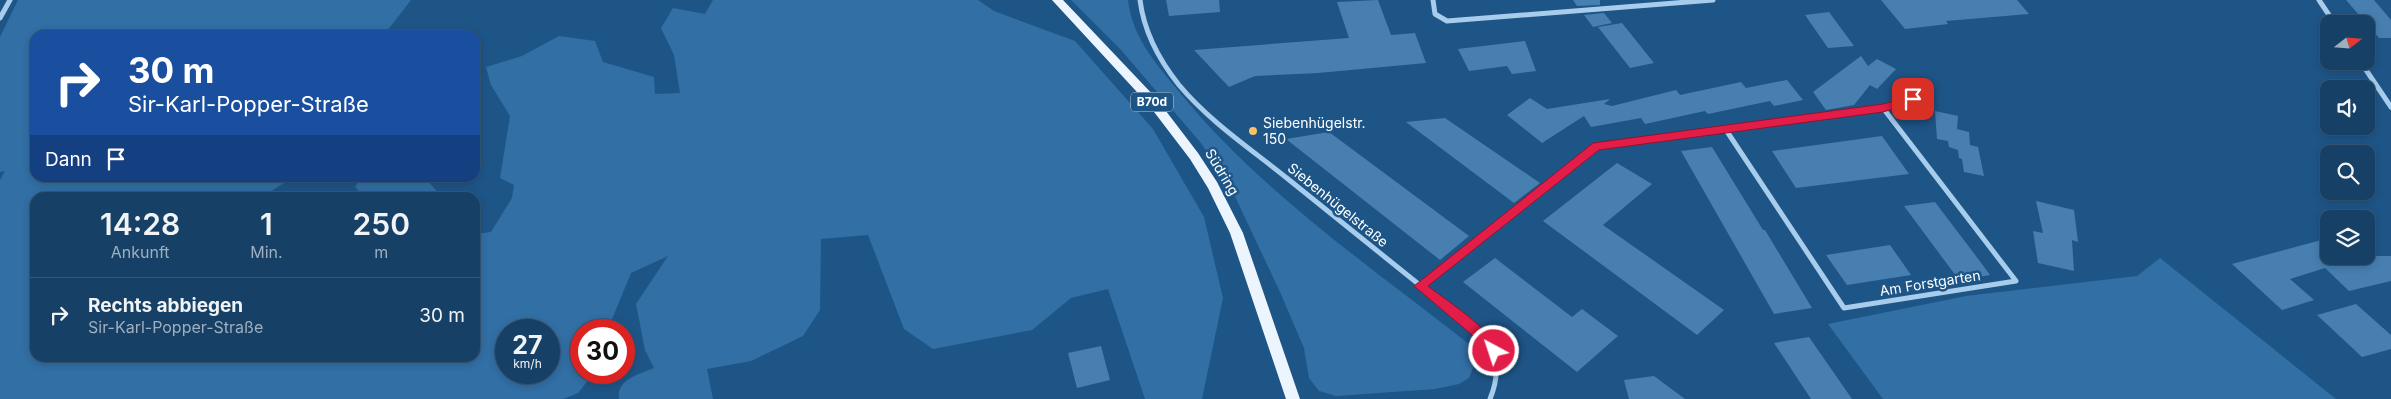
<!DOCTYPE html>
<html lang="de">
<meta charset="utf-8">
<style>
:root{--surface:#164065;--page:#1f476b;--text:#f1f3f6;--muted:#9eafbf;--line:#355979}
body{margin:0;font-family:Inter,sans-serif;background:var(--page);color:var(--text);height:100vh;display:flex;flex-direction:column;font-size:19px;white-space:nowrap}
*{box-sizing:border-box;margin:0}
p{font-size:16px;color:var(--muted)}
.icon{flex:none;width:28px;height:28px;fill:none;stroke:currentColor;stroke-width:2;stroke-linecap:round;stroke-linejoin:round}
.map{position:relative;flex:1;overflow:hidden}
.side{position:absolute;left:30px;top:192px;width:450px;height:170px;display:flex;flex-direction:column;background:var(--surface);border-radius:15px;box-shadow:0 2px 8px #0003,0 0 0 1px var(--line)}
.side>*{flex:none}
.top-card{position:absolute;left:30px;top:30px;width:450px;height:152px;border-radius:15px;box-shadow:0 2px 8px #0003,0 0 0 1px var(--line);background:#1a4fa0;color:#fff;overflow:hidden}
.needle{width:32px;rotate:73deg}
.buttons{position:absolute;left:2320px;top:15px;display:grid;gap:10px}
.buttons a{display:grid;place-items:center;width:55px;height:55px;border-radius:10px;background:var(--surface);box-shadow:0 2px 8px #0003,0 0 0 1px var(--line);font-size:25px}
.speed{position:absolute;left:495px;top:319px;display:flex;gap:10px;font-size:25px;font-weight:700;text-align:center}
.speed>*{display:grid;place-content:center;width:65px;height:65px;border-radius:50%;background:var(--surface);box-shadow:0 2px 8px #0003,0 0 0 1px var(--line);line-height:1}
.speed small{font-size:12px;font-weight:400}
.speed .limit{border:8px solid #d22;background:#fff;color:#111}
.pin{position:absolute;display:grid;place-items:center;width:42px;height:42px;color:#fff;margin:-21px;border-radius:10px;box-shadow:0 2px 8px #0006}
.me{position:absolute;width:55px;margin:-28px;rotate:320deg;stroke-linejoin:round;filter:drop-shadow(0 0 4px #0008)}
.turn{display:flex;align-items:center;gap:18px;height:105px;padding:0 15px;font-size:22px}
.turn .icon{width:65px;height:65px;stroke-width:2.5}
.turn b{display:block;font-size:35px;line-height:42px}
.then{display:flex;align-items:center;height:48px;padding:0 15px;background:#0003;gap:10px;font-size:19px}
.eta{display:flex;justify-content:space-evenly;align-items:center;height:85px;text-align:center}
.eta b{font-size:30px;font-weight:600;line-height:35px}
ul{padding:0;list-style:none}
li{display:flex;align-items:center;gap:15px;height:75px;padding:0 15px;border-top:1px solid var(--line)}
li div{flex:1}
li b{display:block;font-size:19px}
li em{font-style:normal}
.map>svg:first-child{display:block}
</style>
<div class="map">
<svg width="2391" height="399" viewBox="0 0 2391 399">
<rect width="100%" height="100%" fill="#1e5587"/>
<g fill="#326fa5" fill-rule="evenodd">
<path d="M 18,0 L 411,0 L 384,35 L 35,35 L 35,178 L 292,178 L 262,197 L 35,198 L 35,358 L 207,358 L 208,359 L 214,358 L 475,358 L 475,234 L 491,232 L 512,198 L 514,185 L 500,178 L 510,116 L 491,85 L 486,67 L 522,56 L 559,36 L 595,41 L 603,62 L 654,77 L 655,94 L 680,93 L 674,55 L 661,28 L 673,8 L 705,14 L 713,0 L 978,0 L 994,11 L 1075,41 L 1153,129 L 1204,217 L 1223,298 L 1202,399 L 1145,399 L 1108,289 L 1071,298 L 1032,330 L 933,349 L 904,329 L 868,235 L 821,239 L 820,310 L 803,336 L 751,361 L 707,369 L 713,399 L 619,399 C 616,379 640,374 654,368 L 645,350 L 636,304 L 668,256 L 631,273 L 612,319 L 600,330 L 581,330 L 581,372 L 594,373 L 578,393 L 563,399 L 0,399 L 0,180 L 5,171 L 0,172 L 0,37 ZM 506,330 L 549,330 L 549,372 L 506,372 Z"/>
<path d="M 1071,0 L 1128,0 C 1132,36 1154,61 1176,88 C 1257,189 1367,264 1469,344 L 1474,356 L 1473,368 L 1469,378 L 1459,384 L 1435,389 L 1336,396 L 1319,391 L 1309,378 L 1304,348 L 1280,292 L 1231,188 L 1201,143 L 1121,50 Z"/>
<polygon points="360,178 429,178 427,180 442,197 365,197 355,187"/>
<polygon points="2160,258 2336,399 1883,399 1828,324 1966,296 2137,276"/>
</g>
<g fill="#477fb0">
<polygon points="1166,0 1219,0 1220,12 1169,16"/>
<polygon points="1378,0 1391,35 1415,33 1426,63 1318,73 1255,76 1229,87 1194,50 1349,38 1337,2"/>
<polygon points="1573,0 1600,0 1600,5 1577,6"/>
<polygon points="1881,0 2017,0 2029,14 1946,21 1948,24 1905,29"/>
<polygon points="2346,0 2374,0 2391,20 2391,38 2379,38"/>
<polygon points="1829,12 1843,31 1854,46 1828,48 1805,15"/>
<polygon points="1604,13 1612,23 1593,27 1584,15"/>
<polygon points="1622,23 1654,63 1630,68 1598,27"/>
<polygon points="1525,41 1536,71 1512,74 1507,66 1469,71 1458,49"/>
<polygon points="1861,56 1868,66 1877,59 1896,69 1877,89 1870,85 1854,105 1826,110 1813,92"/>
<polygon points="1787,80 1803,100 1774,106 1770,101 1708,114 1705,111 1645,124 1641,118 1591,127 1584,116 1542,143 1507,115 1530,98 1547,109 1610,99 1604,104 1612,106 1676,90 1680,95 1741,82 1746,88"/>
<polygon points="1935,111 1958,116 1957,129 1969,132 1970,145 1978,147 1984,176 1964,172 1962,159 1959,158 1958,150 1949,147 1948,141 1937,139"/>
<polygon points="1445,118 1540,183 1514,203 1406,122"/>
<polygon points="1329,132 1469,236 1440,260 1286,139"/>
<polygon points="1882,136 1909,174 1796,188 1772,151"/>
<polygon points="1712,147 1763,230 1765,230 1812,308 1774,314 1681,151"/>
<polygon points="1617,163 1652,184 1603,225 1724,310 1697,335 1543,221"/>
<polygon points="2036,201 2074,210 2078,242 2072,240 2074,271 2038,263 2033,231 2043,233"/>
<polygon points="1935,202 1979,260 1990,275 1959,280 1904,206"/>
<polygon points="2329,238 2329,256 2391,256 2391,281 2349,291 2325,268 2290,279 2314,300 2282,310 2232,264"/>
<polygon points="1890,245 1911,275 1847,285 1826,255"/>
<polygon points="1495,258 1572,317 1582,309 1618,336 1577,372 1463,282"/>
<polygon points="2356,304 2391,335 2391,349 2362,357 2317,315"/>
<polygon points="1809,337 1852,399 1811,399 1774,343"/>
<polygon points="1101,346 1110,380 1077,388 1068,353"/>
<polygon points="1654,376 1685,399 1629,399 1624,380"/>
</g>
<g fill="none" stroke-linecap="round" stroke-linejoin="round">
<g stroke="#a8cceb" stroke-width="5">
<path d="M 1140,0 C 1144,32 1159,60 1179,85 C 1210,122 1251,149 1288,179 C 1353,231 1418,284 1483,336 C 1498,358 1500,374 1490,399"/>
<polyline points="1433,0 1435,14 1447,21 1713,0"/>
<polyline points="2319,0 2335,24"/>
<polyline points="0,18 10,0"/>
<polyline points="2360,61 2391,107"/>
<polyline points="1726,130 1844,308 2016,281 1883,108"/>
<polyline points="1420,286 1596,146 1883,108 1913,99"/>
</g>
<polygon fill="#ecf5fe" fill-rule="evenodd" points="1052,0 1063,0 1156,98 1198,153 1217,182 1243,233 1300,399 1286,399 1230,233 1208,188 1190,159 1148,104"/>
</g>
<path fill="#e11d48" stroke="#92132f" d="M 1913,96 L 1917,97 L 1917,102 L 1883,112 L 1599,150 L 1428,286 C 1451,304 1487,326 1500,351 L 1499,355 L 1490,355 L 1478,340 L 1414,286 L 1593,143 L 1883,104 Z"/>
<circle fill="#f9c267" stroke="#1e5587" stroke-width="2" cx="1253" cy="131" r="5"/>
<g text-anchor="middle" stroke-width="5" stroke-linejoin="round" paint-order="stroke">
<rect fill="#1e5587" stroke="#bcccdb" stroke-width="1" x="1131" y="92.5" width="42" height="19" rx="4"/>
<g font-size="12" font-weight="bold" fill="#fff">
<text x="1152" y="106">B70d</text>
</g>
<g font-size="14" fill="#fff" stroke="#1e5587" text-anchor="start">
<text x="1263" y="128">Siebenhügelstr.<tspan x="1263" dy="16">150</tspan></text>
</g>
<g font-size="14" fill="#fff" stroke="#1e5587">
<text transform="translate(1222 172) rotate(59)" y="5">Südring</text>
<text transform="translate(1338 205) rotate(39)" y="5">Siebenhügelstraße</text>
<text transform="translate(1930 283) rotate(-9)" y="5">Am Forstgarten</text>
</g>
</g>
</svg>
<div class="buttons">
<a><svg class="needle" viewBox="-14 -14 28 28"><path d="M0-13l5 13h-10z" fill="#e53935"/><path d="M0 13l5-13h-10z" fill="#9eafbf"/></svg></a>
<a><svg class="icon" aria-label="sound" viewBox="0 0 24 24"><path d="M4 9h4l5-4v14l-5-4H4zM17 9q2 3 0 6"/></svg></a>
<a><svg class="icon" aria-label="search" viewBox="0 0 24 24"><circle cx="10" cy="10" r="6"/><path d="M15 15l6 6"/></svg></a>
<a><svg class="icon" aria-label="layers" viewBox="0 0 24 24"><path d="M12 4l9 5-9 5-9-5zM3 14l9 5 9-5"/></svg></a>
</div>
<div class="speed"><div>27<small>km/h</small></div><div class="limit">30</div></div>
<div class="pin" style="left:1913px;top:99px;background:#d93025"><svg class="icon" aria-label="arrive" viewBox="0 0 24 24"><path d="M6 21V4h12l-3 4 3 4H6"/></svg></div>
<svg class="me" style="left:1494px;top:351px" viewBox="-20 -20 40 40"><circle r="17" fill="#e11d48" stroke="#fff" stroke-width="3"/><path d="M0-11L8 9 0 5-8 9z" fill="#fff"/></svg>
<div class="top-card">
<div class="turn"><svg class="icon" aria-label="right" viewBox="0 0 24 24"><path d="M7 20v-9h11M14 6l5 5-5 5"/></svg><div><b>30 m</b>Sir-Karl-Popper-Straße</div></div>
<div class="then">Dann<svg class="icon" aria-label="arrive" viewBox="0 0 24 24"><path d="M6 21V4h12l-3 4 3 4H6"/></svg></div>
</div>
<section class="side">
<div class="eta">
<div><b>14:28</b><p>Ankunft</p></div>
<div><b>1</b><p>Min.</p></div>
<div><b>250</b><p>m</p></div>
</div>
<ul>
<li><svg class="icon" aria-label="right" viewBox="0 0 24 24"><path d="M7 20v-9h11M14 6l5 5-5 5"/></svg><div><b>Rechts abbiegen</b><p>Sir-Karl-Popper-Straße</p></div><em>30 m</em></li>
</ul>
</section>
</div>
